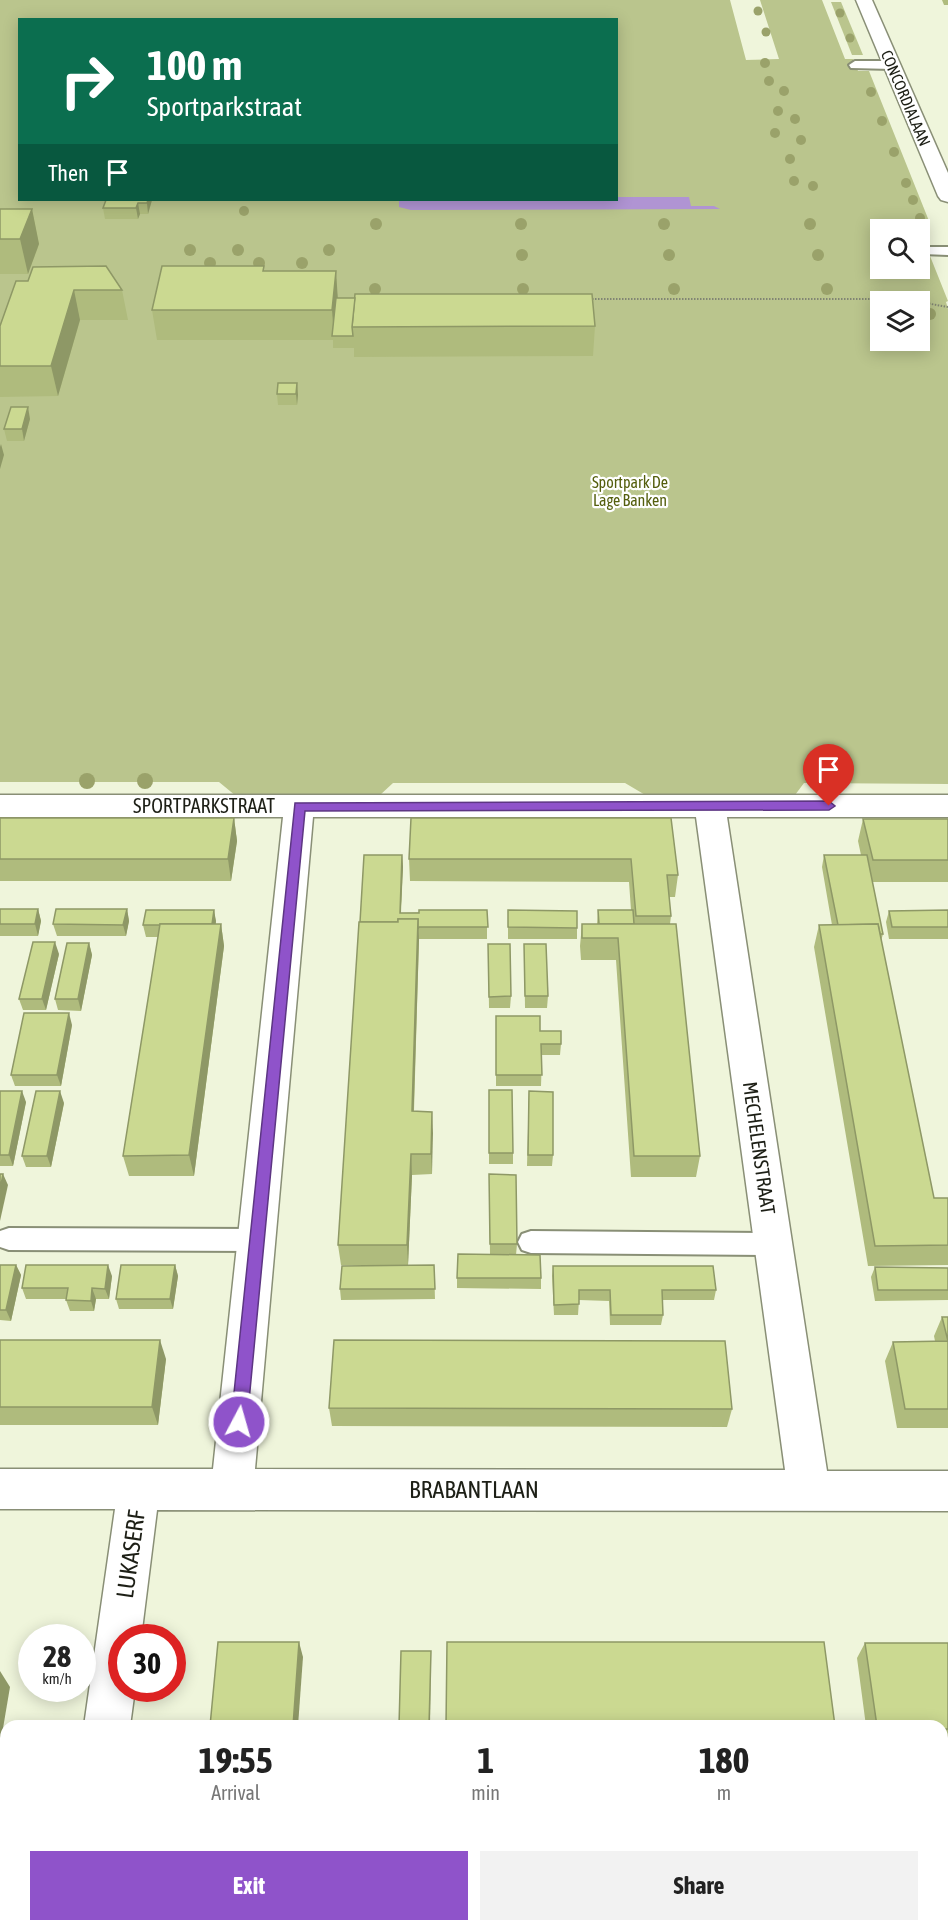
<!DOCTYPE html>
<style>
:root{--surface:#fff;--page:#f2f2f2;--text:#222;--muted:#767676;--accent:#8f53ca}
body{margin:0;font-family:"Asap Condensed",sans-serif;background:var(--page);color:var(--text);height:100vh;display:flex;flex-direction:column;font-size:22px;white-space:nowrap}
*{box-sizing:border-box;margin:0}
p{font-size:20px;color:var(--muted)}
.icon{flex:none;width:33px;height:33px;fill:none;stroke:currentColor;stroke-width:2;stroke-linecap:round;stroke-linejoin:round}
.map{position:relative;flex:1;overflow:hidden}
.drawer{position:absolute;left:0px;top:1720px;width:948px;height:212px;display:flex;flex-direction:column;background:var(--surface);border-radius:18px 18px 0 0;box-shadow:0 3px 15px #0003}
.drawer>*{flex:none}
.top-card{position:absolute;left:18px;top:18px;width:600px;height:183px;border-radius:0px;box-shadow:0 3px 15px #0003;background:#0b6e4f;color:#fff;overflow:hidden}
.controls{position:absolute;left:870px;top:219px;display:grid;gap:12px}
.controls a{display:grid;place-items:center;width:60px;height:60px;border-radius:0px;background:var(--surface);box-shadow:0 3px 15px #0003;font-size:30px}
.speed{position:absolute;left:18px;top:1624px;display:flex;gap:12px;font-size:30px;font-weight:700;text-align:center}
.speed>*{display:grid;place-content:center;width:78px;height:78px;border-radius:50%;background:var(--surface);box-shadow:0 3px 15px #0003;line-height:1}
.speed small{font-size:15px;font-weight:400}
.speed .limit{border:9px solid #d22;background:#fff;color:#111}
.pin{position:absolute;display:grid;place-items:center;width:51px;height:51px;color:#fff;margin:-62px -26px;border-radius:50% 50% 50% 0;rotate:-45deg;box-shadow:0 0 6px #0007}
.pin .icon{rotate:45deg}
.me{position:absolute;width:66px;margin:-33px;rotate:6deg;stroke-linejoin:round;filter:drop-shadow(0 0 4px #0008)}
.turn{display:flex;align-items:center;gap:21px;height:126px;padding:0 30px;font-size:27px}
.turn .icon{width:78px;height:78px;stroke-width:2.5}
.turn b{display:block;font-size:42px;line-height:51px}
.then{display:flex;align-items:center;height:57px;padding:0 30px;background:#0003;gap:12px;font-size:22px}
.eta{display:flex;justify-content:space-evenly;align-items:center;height:102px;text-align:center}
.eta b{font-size:36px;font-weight:700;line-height:42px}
.button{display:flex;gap:12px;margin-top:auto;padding:12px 30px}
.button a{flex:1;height:69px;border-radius:0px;background:var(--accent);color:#fff;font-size:24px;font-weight:700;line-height:69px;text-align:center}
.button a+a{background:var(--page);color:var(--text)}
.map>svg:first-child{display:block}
</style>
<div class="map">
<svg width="948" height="1931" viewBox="0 0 948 1931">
<rect width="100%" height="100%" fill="#eff5db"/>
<g fill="#bac58d" fill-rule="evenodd">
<path d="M 0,0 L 730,0 L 746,60 L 779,59 L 760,0 L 822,0 L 845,59 L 853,59 L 858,71 L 869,71 L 929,221 L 916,221 L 919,229 L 880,230 L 880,268 L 920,268 L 920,231 L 948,301 L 946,302 L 948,309 L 948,784 L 804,783 L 795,795 L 647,796 L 625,783 L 393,783 L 380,795 L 236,796 L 219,782 L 0,782 ZM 20,20 L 616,20 L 616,200 L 20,200 ZM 880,302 L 920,302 L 920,340 L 880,340 Z"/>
<polygon points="831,2 841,2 863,55 852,55"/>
</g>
<polygon fill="#b094d3" points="617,197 689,197 691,206 714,206 720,209 411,210 399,207 399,201 405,200 616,200"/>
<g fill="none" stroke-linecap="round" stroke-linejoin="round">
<g stroke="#898f76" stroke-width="4">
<g id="lane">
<polygon points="855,61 892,61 898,65 892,69 851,68 849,65"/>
<polygon points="927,247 948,247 948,255 922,254 920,251"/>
<polygon points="9,1228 257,1229 266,1232 270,1240 266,1248 257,1251 9,1250 0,1247 0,1231"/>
<polygon points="531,1231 773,1233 782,1236 786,1244 782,1252 773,1255 531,1253 522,1250 518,1242 522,1234"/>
</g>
</g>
<g stroke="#898f76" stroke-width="3">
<g id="street">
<path d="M 0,795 L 948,795 L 948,817 L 727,817 L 827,1471 L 948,1471 L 948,1511 L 157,1510 L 141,1638 L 122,1638 L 122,1689 L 135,1689 L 130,1726 L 84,1726 L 115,1509 L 0,1509 L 0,1469 L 213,1469 L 283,817 L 0,817 ZM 313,817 L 696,817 L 785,1470 L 255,1469 Z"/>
<polygon points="56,1926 104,1926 104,1931 54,1931"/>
</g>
</g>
<g stroke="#898f76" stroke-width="3">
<polygon id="secondary" points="856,0 872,0 948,173 948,202 941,200 938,196"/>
</g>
<g stroke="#818574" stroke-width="2" stroke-dasharray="1.5 1.5" stroke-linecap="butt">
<polyline points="589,299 905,299 918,302"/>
<polyline points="920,302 948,307"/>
</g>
<use href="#lane" fill="#fff" fill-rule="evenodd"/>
<use href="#street" fill="#fff" fill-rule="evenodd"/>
<use href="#secondary" fill="#fff" fill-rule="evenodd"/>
</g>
<g fill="#9aa26a">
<circle cx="758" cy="11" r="4.5"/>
<circle cx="840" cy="13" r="4.5"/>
<circle cx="766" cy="32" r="4.5"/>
<circle cx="850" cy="38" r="4.5"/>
<circle cx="765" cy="63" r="5"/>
<circle cx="769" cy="81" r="5"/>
<circle cx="784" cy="91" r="5"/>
<circle cx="871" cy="92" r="5"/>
<circle cx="778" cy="111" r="5"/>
<circle cx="795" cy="119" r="5"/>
<circle cx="882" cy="121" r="5"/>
<circle cx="775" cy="133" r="5"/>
<circle cx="801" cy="140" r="5"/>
<circle cx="894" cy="152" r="5"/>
<circle cx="790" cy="159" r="5"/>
<circle cx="794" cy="181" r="5"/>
<circle cx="906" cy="183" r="5"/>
<circle cx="813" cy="186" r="5"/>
<circle cx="913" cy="200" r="5"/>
<circle cx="244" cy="211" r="5"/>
<circle cx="920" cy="218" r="5"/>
<circle cx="376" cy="224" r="6"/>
<circle cx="521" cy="224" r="6"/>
<circle cx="664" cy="224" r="6"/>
<circle cx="810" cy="224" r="6"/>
<circle cx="190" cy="250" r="6"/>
<circle cx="238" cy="250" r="6"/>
<circle cx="329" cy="250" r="6"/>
<circle cx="522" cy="255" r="6"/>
<circle cx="669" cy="255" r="6"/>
<circle cx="818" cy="255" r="6"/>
<circle cx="210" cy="263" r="6"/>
<circle cx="259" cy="263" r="6"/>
<circle cx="302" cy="263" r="6"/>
<circle cx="375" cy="289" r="6"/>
<circle cx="523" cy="289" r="6"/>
<circle cx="674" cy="289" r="6"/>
<circle cx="827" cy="289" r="6"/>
<circle cx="930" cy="314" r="6"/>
<circle cx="87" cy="781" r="8"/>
<circle cx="145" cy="781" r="8"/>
</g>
<g fill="#afbb7d">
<polygon points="942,0 948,0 948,5 944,5"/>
<polygon points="152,200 148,214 140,214 138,219 105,219 103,208"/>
<polygon points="0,209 32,209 39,244 28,274 0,274"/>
<polygon points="265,271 336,271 337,298 595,326 593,356 354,357 354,348 333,348 333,340 157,340 152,310"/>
<polygon points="16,281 122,290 128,320 80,320 58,396 0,397 0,326"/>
<polygon points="297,383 298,395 297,405 278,405 277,394"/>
<polygon points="30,419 24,441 7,441 4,429"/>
<polygon points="0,818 234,818 237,841 231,881 0,881"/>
<polygon points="671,818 678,875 675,897 669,897 671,916 670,924 700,1156 696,1177 631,1177 616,960 581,960 580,946 582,924 597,924 598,910 631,910 629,882 410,881 409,859"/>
<polygon points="863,819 948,819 948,882 872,882 883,934 881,941 934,1198 948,1198 948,1265 868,1266 814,947 819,925 832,925 822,867 824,855 861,855 858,841"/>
<polygon points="402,855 403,867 401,913 487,910 487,939 419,939 414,1111 432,1112 432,1174 412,1175 408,1265 341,1265 338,1245 360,922"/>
<polygon points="0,909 38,909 41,921 38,936 0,936"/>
<polygon points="127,909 129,921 126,936 57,936 53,924"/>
<polygon points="214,910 216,924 221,924 224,946 194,1176 129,1176 123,1156 158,937 146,937 143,925"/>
<polygon points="508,910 577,928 577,939 508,939"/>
<polygon points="948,910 948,939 889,939 886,922 889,911"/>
<polygon points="89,943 92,955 81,1011 58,1010 55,999"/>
<polygon points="488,944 511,996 510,1008 489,1008"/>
<polygon points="524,944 548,996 547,1008 525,1008"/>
<polygon points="59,954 46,1010 23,1010 19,999"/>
<polygon points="496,1016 540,1031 561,1044 560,1055 542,1055 541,1086 496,1086"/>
<polygon points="72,1025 61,1086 15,1086 11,1075"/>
<polygon points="489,1090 513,1153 513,1164 489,1164"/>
<polygon points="0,1091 26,1102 13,1166 0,1166"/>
<polygon points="529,1091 553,1155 552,1166 527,1166"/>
<polygon points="64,1103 51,1167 26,1167 22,1156"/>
<polygon points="489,1174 517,1244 516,1255 541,1278 541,1289 457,1288 457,1278 490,1254"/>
<polygon points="0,1265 16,1265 21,1275 11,1321 0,1320"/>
<polygon points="175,1265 178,1276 173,1309 119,1309 116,1299"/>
<polygon points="434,1265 435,1299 341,1300 340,1289"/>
<polygon points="553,1266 716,1290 714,1300 662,1300 663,1315 661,1325 610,1325 609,1301 579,1300 578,1315 554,1315 552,1276"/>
<polygon points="875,1267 948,1268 948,1300 875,1301 871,1277"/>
<polygon points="112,1276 109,1299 96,1299 94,1311 70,1311 66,1300 66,1299 26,1299 22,1288"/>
<polygon points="942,1317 948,1317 948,1428 897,1428 885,1361 893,1342 935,1341 934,1336"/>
<polygon points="0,1340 166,1359 158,1425 0,1425"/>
<polygon points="329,1408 732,1409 727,1427 332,1426"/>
<polygon points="865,1643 948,1643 948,1742 942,1742 942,1726 866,1726 857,1658"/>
<rect x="942" y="1837" width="6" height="42"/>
</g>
<g fill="#8e9866">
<polygon points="148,200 152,200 148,214 147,203"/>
<polygon points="138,203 140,214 138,219 136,208"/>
<polygon points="32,209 39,244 28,274 20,239"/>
<polygon points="336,271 338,301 334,336 332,310"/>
<polygon points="74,290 80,320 58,396 51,366"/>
<polygon points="297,383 298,395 297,405 296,394"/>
<polygon points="28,407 30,419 24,441 22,429"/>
<polygon points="1,444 4,455 0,469 0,447"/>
<polygon points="234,818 237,841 231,881 228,859"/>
<polygon points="402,855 403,867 400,925 400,913"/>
<polygon points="38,909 41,921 38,936 35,924"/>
<polygon points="127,909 129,921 126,936 123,925"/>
<polygon points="214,910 216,921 214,937 212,925"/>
<polygon points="418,919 419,939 413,1132 412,1111"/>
<polygon points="221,924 224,946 194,1176 189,1155"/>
<polygon points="55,942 59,954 46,1010 42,999"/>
<polygon points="89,943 92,955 81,1011 78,999"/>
<polygon points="69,1013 72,1025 61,1086 57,1075"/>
<polygon points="22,1091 26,1102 13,1166 9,1155"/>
<polygon points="60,1091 64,1103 51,1167 47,1156"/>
<polygon points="432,1112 433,1133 432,1174 431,1154"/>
<polygon points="411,1154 412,1175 408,1265 407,1245"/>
<polygon points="3,1174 8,1185 0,1221 0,1190"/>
<polygon points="16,1265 21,1275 11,1321 6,1310"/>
<polygon points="108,1265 112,1276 109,1299 105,1289"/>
<polygon points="175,1265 178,1276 173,1309 170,1299"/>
<polygon points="92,1288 96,1299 94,1311 91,1301"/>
<polygon points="160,1340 166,1359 158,1425 152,1407"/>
<polygon points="299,1642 303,1657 298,1726 293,1726"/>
<polygon points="431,1651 430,1726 429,1726"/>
<polygon points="0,1671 10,1687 0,1746"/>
<rect x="279" y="1926" width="5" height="5"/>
</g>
<g fill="#cbd991" stroke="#8e9866" stroke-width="1.5">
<polygon points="106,200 148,200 147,203 138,203 136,208 103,208"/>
<polygon points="0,209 32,209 20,239 0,239"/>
<polygon points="106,266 122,290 74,290 51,366 0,366 0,326 16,281 28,281 33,267"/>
<polygon points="162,266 264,266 263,271 336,271 332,310 152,310"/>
<polygon points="355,294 592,294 595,326 352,327"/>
<polygon points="336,298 355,298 352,327 353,336 332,336"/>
<polygon points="278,383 297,383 296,394 277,394"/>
<polygon points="11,407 28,407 22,429 4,429"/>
<polygon points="0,818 234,818 228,859 0,859"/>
<polygon points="411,818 671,818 678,875 667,875 671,916 636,916 631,859 409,859"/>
<polygon points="863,819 948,819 948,860 873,860"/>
<polygon points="364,855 402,855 400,913 419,913 419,910 487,910 488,927 419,927 418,929 418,919 398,919 398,922 360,922"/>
<polygon points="824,855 867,855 883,934 880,934 878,924 838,925"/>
<polygon points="0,909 38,909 35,924 0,924"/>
<polygon points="56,909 127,909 123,925 53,924"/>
<polygon points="146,910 214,910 212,924 160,924 160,925 143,925"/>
<polygon points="508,910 577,911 577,928 508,927"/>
<polygon points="598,910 633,910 634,924 599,924"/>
<polygon points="948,910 948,927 892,927 889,911"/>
<polygon points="398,919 418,919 412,1111 432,1112 431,1154 411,1154 407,1245 338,1245 359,922 398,922"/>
<polygon points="160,924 221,924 189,1155 123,1156"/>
<polygon points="582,924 676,924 700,1156 634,1156 618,938 582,938"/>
<polygon points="878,924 934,1198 948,1198 948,1245 875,1246 819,925"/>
<polygon points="33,942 55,942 42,999 19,999"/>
<polygon points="67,943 89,943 78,999 55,999"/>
<polygon points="488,944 510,944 511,996 489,997"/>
<polygon points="524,944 546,944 548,996 525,996"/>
<polygon points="24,1013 69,1013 57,1075 11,1075"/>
<polygon points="496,1016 540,1016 540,1031 561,1031 561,1044 541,1044 542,1075 496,1075"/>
<polygon points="489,1090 512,1090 513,1153 489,1153"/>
<polygon points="0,1091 22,1091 9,1155 0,1155"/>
<polygon points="36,1091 60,1091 47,1156 22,1156"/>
<polygon points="529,1091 553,1092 553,1155 528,1155"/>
<polygon points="0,1174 3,1174 0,1190"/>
<polygon points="489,1174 516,1175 517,1244 490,1244"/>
<polygon points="458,1254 540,1255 541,1278 457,1278"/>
<polygon points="0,1265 16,1265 6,1310 0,1310"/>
<polygon points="26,1265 108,1265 105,1289 92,1288 91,1301 66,1300 68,1288 22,1288"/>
<polygon points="121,1265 175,1265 170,1299 116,1299"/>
<polygon points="434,1265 435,1289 340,1289 342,1266"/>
<polygon points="553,1266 713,1266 716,1290 662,1290 663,1315 611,1315 610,1290 579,1290 579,1304 554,1305"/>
<polygon points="875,1267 948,1268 948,1290 878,1290"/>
<polygon points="942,1317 948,1317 948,1409 905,1409 893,1342 948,1341"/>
<polygon points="0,1340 160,1340 152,1407 0,1407"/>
<polygon points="334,1340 725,1341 732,1409 329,1408"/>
<polygon points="218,1642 299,1642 293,1726 210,1726"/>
<polygon points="447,1642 824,1642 835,1726 446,1726"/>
<polygon points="865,1643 948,1643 948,1729 942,1729 942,1726 877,1726"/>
<polygon points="401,1651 431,1651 429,1726 399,1726"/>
<rect x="942" y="1837" width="6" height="36"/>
<rect x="189" y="1926" width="90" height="5"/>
</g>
<polygon fill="#8f53ca" stroke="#5d3683" stroke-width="1.5" points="829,801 835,806 829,810 305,811 247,1422 245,1427 239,1430 233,1427 231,1422 295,803"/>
<g text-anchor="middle" stroke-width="4.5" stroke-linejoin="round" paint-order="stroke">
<g font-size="16" fill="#1d1f16" stroke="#fff">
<text transform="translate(906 98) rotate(67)" y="6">CONCORDIALAAN</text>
</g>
<g font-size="16" fill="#545e0d" stroke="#fff">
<text x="630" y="488">Sportpark De<tspan x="630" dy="18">Lage Banken</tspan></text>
</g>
<g font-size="20" fill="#1d1f16" stroke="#fff">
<text x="204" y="813">SPORTPARKSTRAAT</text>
<text transform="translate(759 1148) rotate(82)" y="7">MECHELENSTRAAT</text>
</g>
<g font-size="24" fill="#1d1f16" stroke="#fff">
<text x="474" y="1498">BRABANTLAAN</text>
<text transform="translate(131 1554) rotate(-82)" y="8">LUKASERF</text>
</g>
</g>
</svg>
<div class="controls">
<a><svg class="icon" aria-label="search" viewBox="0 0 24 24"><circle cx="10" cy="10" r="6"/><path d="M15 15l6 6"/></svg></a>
<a><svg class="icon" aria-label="layers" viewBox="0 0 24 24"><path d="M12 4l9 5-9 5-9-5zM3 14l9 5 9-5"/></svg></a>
</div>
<div class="speed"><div>28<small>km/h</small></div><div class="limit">30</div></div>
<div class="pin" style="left:829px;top:806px;background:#d93025"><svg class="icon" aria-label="arrive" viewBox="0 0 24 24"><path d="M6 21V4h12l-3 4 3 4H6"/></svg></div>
<svg class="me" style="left:239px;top:1422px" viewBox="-20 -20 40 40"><circle r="17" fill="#8f53ca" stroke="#fff" stroke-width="3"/><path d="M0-11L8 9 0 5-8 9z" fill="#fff"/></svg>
<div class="top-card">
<div class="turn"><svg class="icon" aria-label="right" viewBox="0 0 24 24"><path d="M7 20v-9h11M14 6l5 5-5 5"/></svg><div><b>100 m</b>Sportparkstraat</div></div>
<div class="then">Then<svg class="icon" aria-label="arrive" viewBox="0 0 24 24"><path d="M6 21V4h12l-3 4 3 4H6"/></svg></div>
</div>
<section class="drawer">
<div class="eta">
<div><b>19:55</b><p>Arrival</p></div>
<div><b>1</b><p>min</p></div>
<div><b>180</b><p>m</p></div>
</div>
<div class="button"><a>Exit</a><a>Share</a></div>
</section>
</div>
